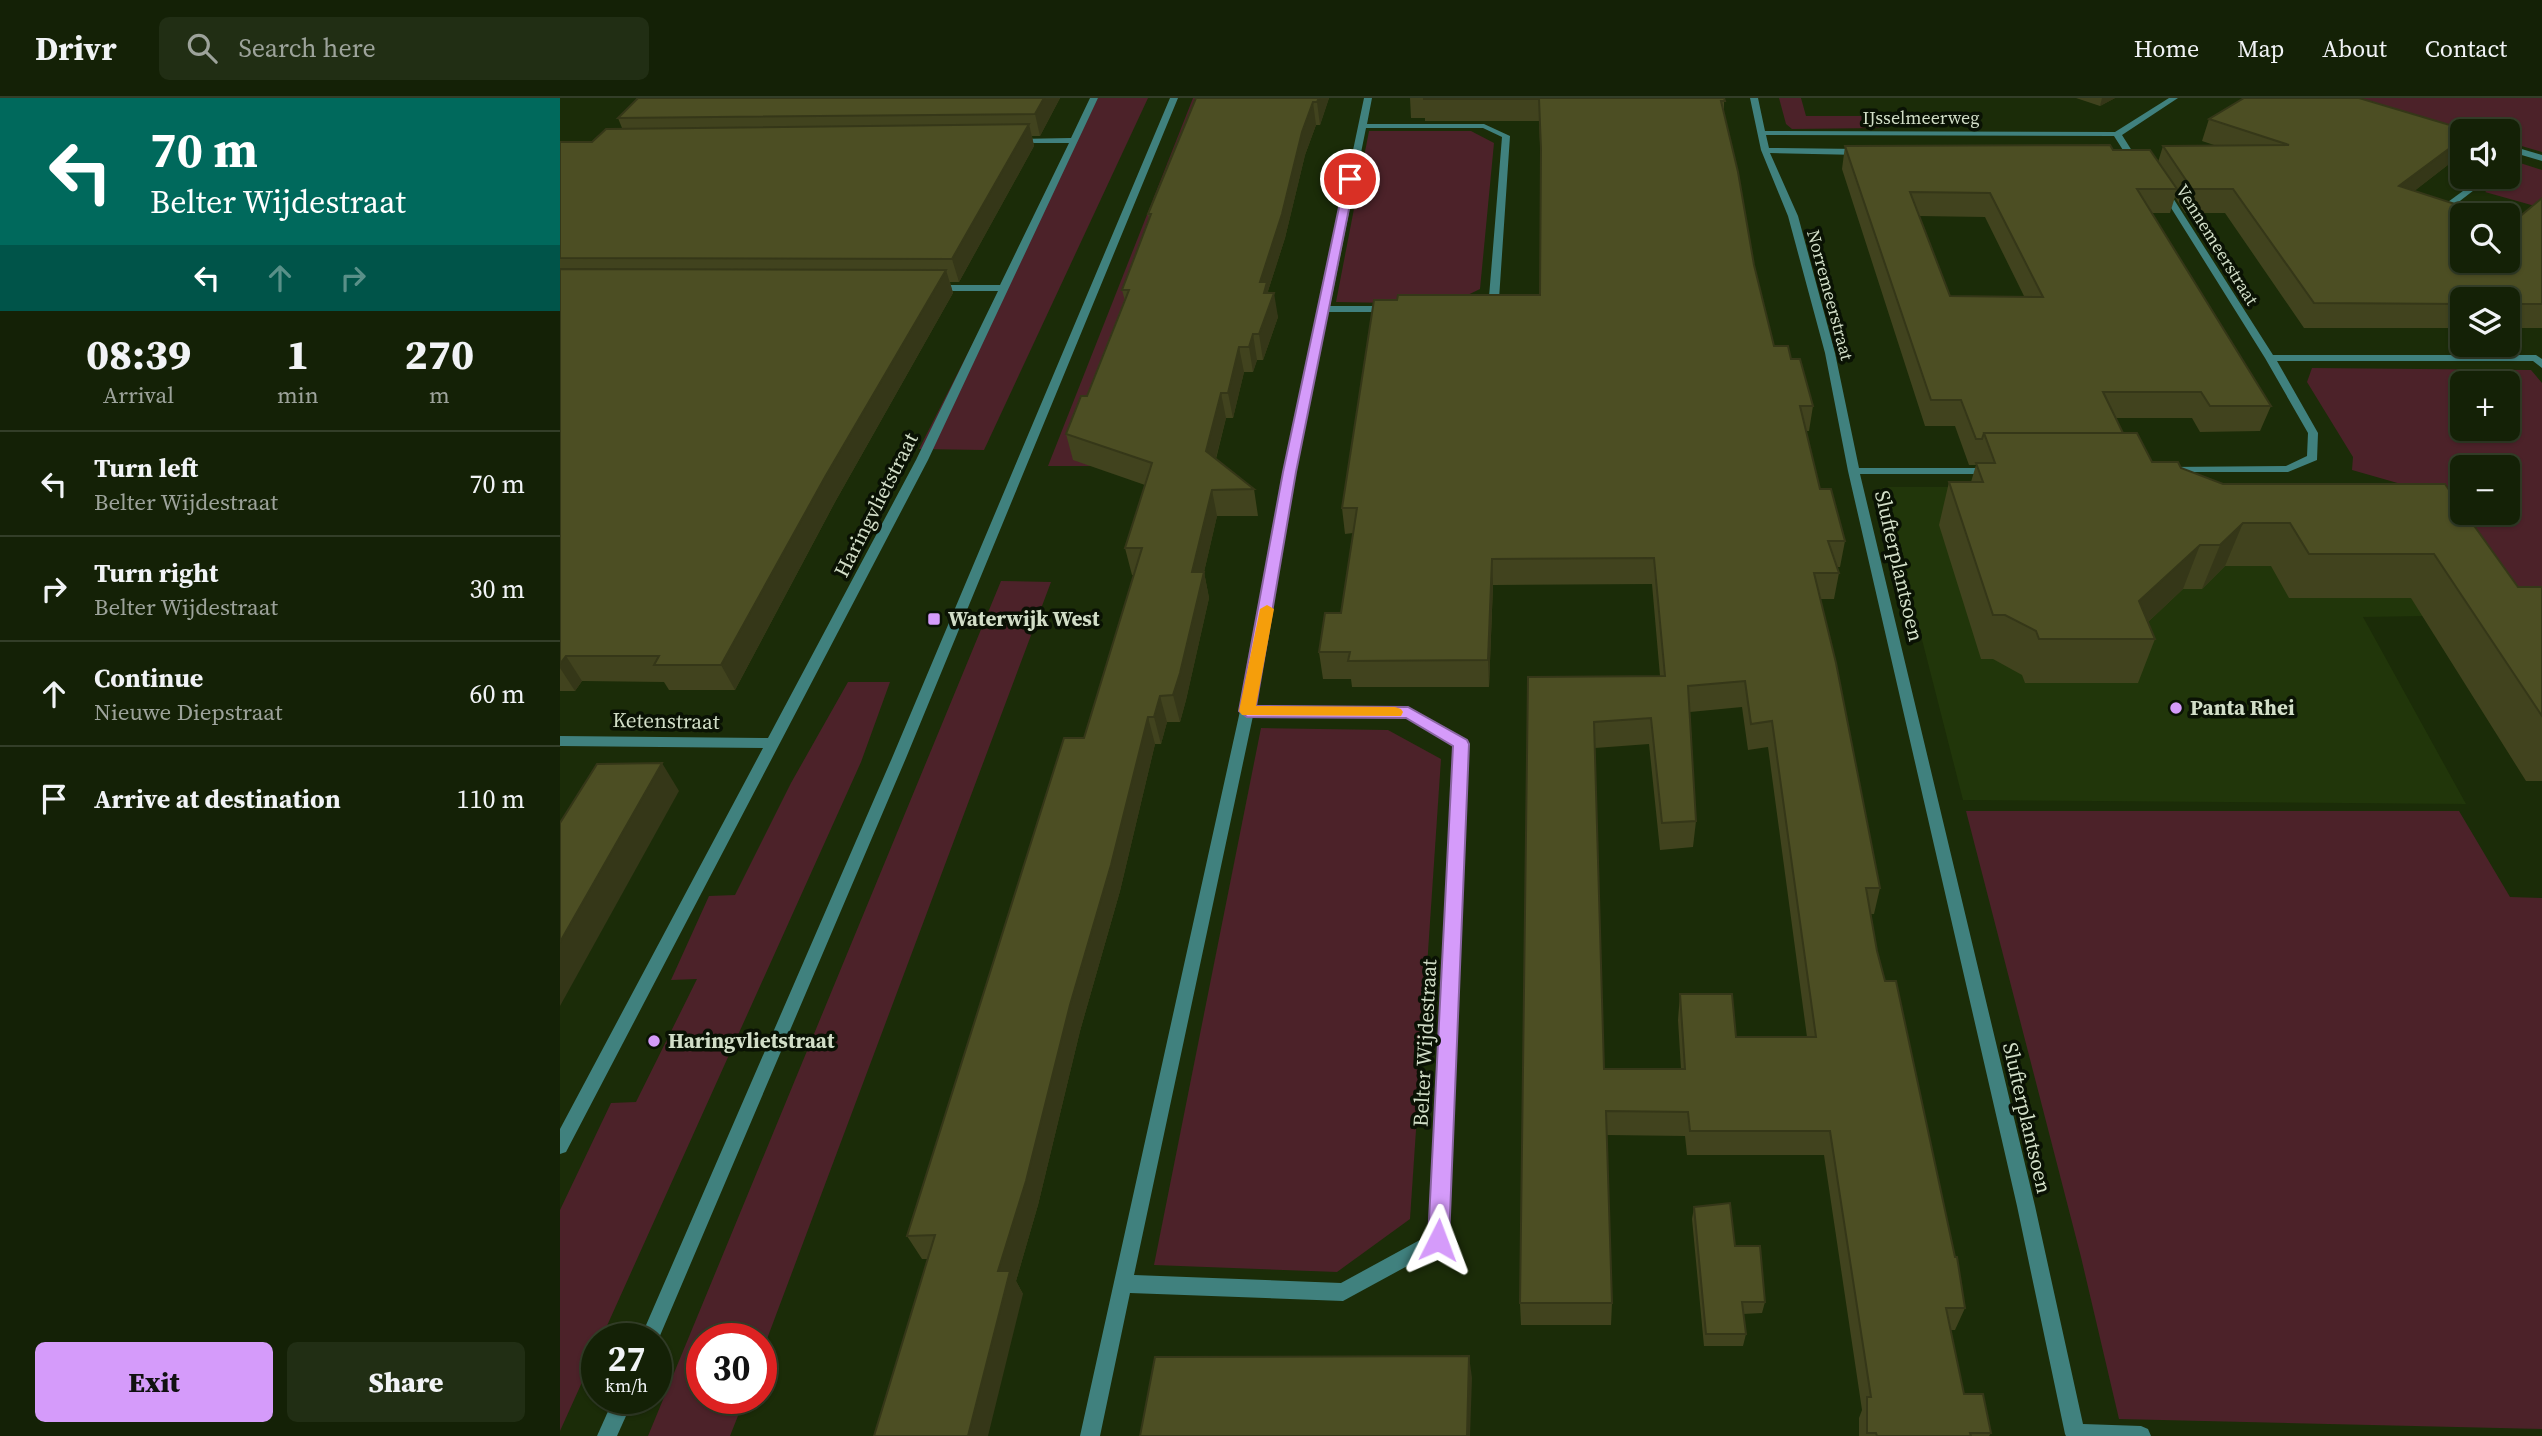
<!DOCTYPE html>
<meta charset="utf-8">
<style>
:root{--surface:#142106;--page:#212e14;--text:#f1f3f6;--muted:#9da39b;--line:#333e28;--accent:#d59bfa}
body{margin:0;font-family:"Source Serif 4",serif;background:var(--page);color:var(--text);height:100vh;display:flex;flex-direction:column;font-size:26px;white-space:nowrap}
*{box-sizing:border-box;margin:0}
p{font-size:23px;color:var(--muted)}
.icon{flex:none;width:38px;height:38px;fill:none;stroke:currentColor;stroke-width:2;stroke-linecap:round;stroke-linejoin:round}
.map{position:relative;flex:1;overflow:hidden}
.details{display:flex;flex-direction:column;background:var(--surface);width:560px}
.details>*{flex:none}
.banner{background:#00695c;color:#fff;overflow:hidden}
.fabs{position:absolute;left:1890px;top:21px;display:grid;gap:14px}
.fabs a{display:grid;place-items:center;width:70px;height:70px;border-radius:10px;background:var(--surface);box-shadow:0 2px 5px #0004,0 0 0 2px var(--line);font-size:35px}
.speed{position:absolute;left:21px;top:1225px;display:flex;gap:14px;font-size:35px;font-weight:700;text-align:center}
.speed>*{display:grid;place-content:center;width:91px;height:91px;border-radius:50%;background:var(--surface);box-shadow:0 2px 5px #0004,0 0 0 2px var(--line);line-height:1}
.speed small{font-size:18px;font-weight:400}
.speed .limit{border:10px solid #d22;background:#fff;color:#111}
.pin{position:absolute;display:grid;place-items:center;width:60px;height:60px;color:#fff;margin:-30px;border:4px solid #fff;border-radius:50%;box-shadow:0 2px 7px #0007}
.me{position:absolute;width:77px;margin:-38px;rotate:3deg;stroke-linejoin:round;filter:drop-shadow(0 0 5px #0008)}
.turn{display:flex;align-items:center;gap:24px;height:147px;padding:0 35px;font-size:32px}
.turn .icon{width:91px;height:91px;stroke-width:2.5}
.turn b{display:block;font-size:49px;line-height:60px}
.lanes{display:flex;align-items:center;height:66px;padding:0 35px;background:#0003;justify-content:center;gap:35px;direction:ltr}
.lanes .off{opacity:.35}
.eta{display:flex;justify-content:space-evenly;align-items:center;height:119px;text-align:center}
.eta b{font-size:42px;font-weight:800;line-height:49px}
.cta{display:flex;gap:14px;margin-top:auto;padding:14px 35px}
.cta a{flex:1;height:80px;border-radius:10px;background:var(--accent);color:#111;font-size:28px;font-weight:800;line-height:80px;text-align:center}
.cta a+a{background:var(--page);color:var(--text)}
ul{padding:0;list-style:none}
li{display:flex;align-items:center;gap:21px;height:105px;padding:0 35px;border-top:2px solid var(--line)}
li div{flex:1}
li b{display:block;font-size:26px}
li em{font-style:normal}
header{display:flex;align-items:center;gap:42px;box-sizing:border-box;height:98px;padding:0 35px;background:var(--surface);border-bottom:2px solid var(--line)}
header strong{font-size:33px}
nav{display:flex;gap:38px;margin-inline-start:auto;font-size:24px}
.search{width:490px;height:63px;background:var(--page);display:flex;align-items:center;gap:18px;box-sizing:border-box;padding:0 24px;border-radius:10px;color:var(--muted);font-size:26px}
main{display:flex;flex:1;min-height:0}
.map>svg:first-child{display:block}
</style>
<header>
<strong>Drivr</strong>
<div class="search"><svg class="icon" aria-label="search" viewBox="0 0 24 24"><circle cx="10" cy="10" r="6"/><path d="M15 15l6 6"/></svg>Search here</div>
<nav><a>Home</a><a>Map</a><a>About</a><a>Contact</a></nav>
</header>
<main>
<section class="details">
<div class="banner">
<div class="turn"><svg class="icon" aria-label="left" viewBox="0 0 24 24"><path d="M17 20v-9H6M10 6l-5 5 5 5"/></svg><div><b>70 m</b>Belter Wijdestraat</div></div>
<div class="lanes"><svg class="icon" aria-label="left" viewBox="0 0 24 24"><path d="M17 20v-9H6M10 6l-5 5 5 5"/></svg><svg class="icon off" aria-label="ahead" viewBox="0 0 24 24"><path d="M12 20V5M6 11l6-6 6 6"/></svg><svg class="icon off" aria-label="right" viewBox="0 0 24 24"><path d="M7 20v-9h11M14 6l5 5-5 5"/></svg></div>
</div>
<div class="eta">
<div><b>08:39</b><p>Arrival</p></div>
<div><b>1</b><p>min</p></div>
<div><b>270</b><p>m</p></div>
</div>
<ul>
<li><svg class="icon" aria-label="left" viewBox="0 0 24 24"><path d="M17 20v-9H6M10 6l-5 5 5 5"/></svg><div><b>Turn left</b><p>Belter Wijdestraat</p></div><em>70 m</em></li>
<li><svg class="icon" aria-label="right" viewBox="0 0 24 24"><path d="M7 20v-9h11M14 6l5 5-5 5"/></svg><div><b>Turn right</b><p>Belter Wijdestraat</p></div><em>30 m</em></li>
<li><svg class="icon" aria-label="ahead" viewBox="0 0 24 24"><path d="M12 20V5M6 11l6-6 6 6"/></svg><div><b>Continue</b><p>Nieuwe Diepstraat</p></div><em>60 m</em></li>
<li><svg class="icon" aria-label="arrive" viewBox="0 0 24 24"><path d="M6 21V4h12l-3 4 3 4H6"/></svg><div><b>Arrive at destination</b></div><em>110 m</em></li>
</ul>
<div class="cta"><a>Exit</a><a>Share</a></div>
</section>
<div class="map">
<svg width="1982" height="1338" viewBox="0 0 1982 1338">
<rect width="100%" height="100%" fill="#1b2c08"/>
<polygon fill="#21360a" points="1323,389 1587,389 1930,517 1803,519 1906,706 1403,702"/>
<g fill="#4c2229" fill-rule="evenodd">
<polygon points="538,0 588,0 424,352 359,351"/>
<polygon points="633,0 664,0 531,368 488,368"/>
<polygon points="1219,0 1241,0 1246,18 1322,18 1319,30 1232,31 1226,26"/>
<polygon points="1798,0 1982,0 1982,54 1948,44 1948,33 1910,33"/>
<polygon points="809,33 911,33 934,45 920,191 889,206 776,204"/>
<polygon points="1960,65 1982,72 1982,110 1925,94 1944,79 1948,79 1948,75"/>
<path d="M 1752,270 L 1971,272 L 1982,285 L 1982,513 L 1855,390 L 1792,372 L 1793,359 L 1747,284 ZM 1902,285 L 1948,285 L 1948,331 L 1902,331 ZM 1902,369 L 1948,369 L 1948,415 L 1902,415 Z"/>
<polygon points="441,483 491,484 201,1257 201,1241 142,1241 142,1300 185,1300 170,1338 88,1338"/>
<polygon points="288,584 330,584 301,664 41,1241 37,1241 37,1251 0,1333 0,1112 51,1005 76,1004 137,881 111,882 149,798 175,797 231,685"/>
<polygon points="701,630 828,632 881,661 850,1121 777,1174 594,1167"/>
<polygon points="1406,713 1899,713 1950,799 1982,800 1982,1331 1559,1321 1521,1159"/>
</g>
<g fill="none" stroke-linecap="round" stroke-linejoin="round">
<g fill="#40817e" fill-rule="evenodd">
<polygon points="610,0 618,0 346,660 96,1247 96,1241 80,1241 332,660"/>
<polygon points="54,1300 74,1300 57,1338 37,1338"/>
</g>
<g fill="#40817e" fill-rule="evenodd">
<polygon points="530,0 538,0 368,362 6,1054 0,1056 0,1031 203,650 0,648 0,638 208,640 356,362 438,193 372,193 367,190 372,187 440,187 509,45 456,45 452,43 456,41 511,40"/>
<path d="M 804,0 L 812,0 L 807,26 L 924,26 L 950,38 L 939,201 L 923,209 L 915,207 L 929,199 L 942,39 L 923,30 L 806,30 L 770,208 L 831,208 L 836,211 L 831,214 L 768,214 L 736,374 L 695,608 L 848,609 L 906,643 L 908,646 L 887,1142 L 884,1148 L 783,1203 L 570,1195 L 540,1338 L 520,1338 L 680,613 L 724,374 L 759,213 L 757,211 L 760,209 ZM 693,618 L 845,619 L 894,648 L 869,1137 L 781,1185 L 574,1177 Z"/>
<polygon points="1190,0 1198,0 1205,33 1555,34 1609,0 1618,0 1562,37 1574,56 1583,65 1579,68 1568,60 1554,38 1206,37 1209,50 1300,51 1304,54 1300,57 1210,55 1238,118 1275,255 1299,370 1431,370 1437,373 1431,376 1300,376 1475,1108 1523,1326 1581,1328 1588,1331 1591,1338 1506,1338 1505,1336 1457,1108 1288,373 1265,255 1228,118 1201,52"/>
<polygon points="1948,47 1982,57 1982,63 1948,53"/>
<polygon points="1922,79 1931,79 1883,116 1877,116 1877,112"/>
<polygon points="1599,87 1606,89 1713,257 1976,257 1982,261 1982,270 1973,263 1717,263 1758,335 1757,362 1728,374 1604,374 1602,372 1608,369 1726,368 1747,358 1748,335 1705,260 1598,89"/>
</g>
</g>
<g fill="#41431e" fill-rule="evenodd">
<polygon points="78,0 500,0 480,38 472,38 474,48 399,184 390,184 393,195 275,404 175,592 109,592 104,584 22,583 15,593 0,593 0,44 32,44 62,30 58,20"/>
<polygon points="636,0 769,0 760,27 756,27 745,57 725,140 708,193 718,219 703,262 697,262 693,274 684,274 673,320 666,320 656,361 694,391 698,418 657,418 644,474 649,500 626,602 620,624 607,624 601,646 595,646 560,793 520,933 478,1107 456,1183 463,1196 367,1161 362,1161 347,1138 524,640 574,477 572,477 565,450 585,387 513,362 506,336 527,298 565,203 562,192 589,121 588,116"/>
<path d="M 850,0 L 1164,0 L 1164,16 L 1194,167 L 1214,248 L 1231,261 L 1253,308 L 1249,333 L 1246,333 L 1260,391 L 1285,443 L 1280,469 L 1277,469 L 1279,475 L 1274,501 L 1260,501 L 1320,790 L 1314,816 L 1311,816 L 1317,853 L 1405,1210 L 1395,1232 L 1391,1232 L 1404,1296 L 1431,1335 L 1429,1338 L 1299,1338 L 1299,1320 L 1302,1312 L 1264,1057 L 1127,1057 L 1125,1038 L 1047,1037 L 1052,1205 L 1051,1227 L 961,1227 L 960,1205 L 968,579 L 1100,578 L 1092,486 L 933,487 L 929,589 L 792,589 L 791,581 L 763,581 L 759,554 L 781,515 L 793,435 L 785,436 L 782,410 L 837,202 L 980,197 L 981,68 L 979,23 L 865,23 L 865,20 L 851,20 ZM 1182,609 L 1188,652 L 1208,649 L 1247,939 L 1176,939 L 1120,896 L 1118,922 L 1121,971 L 1044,971 L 1035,650 L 1089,646 L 1100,752 L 1133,749 L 1136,723 L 1130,614 Z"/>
<polygon points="1516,0 1555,0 1540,8"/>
<path d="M 1649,21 L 1902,56 L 1854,93 L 1952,125 L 1982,100 L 1982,230 L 1948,230 L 1948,201 L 1902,201 L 1902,230 L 1744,230 L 1665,115 L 1625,115 L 1615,99 L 1610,115 L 1591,115 L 1711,308 L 1700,333 L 1640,334 L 1632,320 L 1555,320 L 1563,335 L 1592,364 L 1621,370 L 1663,386 L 1885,386 L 1958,489 L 1982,489 L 1982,683 L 1966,683 L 1851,500 L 1729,500 L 1711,468 L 1665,468 L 1642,491 L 1623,491 L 1588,524 L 1595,541 L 1578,585 L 1465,585 L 1462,577 L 1433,561 L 1421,561 L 1379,427 L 1389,384 L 1411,384 L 1416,367 L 1409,367 L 1395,328 L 1365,328 L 1282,71 L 1285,48 L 1553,52 L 1598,64 L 1603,48 L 1657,48 L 1642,43 ZM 1359,118 L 1425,119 L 1464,198 L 1390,198 Z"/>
<polygon points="1134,1109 1175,1148 1205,1204 1202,1215 1183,1216 1186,1236 1183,1248 1144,1248 1132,1121"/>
</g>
<g fill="#353718">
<polygon points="484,0 500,0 480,38 475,16"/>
<polygon points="759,0 769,0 760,27 757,4"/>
<polygon points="1542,0 1555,0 1540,8"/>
<polygon points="753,4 756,27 745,57 725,140 708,193 710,206 714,195 718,219 703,262 699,236 700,184 742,34"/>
<polygon points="469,26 474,48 399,184 392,161"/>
<polygon points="1902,41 1902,56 1830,112 1839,88"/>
<polygon points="386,172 393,195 275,404 175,592 161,567 265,379"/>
<polygon points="693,236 697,262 693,274 689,249"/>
<polygon points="679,249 684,274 673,320 668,295"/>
<polygon points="661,295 666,320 651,379 646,353"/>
<polygon points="652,392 657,418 644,474 649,500 626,602 620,624 613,597 632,474"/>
<polygon points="1683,425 1665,468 1642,491 1660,447"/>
<polygon points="1640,447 1623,491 1570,541 1579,503"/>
<polygon points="932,461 933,487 929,589 928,562"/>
<polygon points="6,558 22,583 15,593 0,570 0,566"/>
<polygon points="600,598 607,624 601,646 594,619"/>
<polygon points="588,619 595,646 560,793 520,933 478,1107 456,1183 463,1196 428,1338 408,1338 438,1173"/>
<polygon points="102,665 119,693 0,908 0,844"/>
<polygon points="909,1258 912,1280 910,1338 907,1338"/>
</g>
<g fill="#4c4e23" stroke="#353718" stroke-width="2" fill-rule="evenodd">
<polygon points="78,0 484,0 475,16 58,20"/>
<polygon points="636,0 759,0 757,4 753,4 742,34 722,116 700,184 707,184 704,195 714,195 699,236 693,236 689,249 679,249 668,295 661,295 646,353 694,391 652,392 632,474 644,474 620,575 613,597 600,598 594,619 588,619 551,767 510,907 466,1083 438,1173 450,1173 408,1338 314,1338 375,1137 347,1138 504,640 524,640 582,450 565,450 592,365 506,336 521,298 527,298 569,192 562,192 591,116 588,116"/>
<path d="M 864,0 L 1164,0 L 1165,3 L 1161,3 L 1178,74 L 1194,167 L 1214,248 L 1228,248 L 1231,261 L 1240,261 L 1253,308 L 1240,308 L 1260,391 L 1271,391 L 1285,443 L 1268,443 L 1279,475 L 1254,475 L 1276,565 L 1320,790 L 1306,790 L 1317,853 L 1325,883 L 1336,883 L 1395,1159 L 1397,1159 L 1405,1210 L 1386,1210 L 1404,1296 L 1423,1296 L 1431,1335 L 1410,1335 L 1411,1338 L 1317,1338 L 1316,1335 L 1307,1335 L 1307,1299 L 1311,1299 L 1270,1033 L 1130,1033 L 1128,1014 L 1046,1013 L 1052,1205 L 960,1205 L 968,579 L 1105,578 L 1094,460 L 932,461 L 928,562 L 788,563 L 790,554 L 759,554 L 765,515 L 781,515 L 797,410 L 782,410 L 814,202 L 837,202 L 838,197 L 980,197 L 981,51 L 979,1 L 864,1 ZM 1185,583 L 1191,626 L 1212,623 L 1256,939 L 1176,939 L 1172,896 L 1120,896 L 1125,971 L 1044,971 L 1034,624 L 1091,620 L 1102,725 L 1136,723 L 1128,588 Z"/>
<polygon points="1684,0 1799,0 1910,33 1902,33 1902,41 1839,88 1929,117 1902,117 1902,163 1948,163 1948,123 1952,125 1982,100 1982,206 1948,206 1948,201 1902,201 1902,206 1754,205 1673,91 1632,91 1603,48 1729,47 1649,21"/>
<polygon points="469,26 392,161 0,160 0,44 32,44 46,31"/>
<path d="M 1550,47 L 1553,52 L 1590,52 L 1617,91 L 1577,91 L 1711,308 L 1650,308 L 1641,294 L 1543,294 L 1563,335 L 1424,335 L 1422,341 L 1416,341 L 1401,302 L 1371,302 L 1285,48 ZM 1350,94 L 1430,95 L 1483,199 L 1390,198 Z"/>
<polygon points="0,171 386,172 265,379 161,567 94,567 99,558 6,558 0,566"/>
<polygon points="1424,335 1577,335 1592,364 1618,364 1621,370 1663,386 1885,386 1902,411 1902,415 1905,415 1958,489 1982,489 1982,618 1874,456 1749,456 1730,425 1683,425 1660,447 1640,447 1579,503 1595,541 1479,541 1476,533 1445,517 1433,517 1389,384 1423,384 1416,365 1435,365"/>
<polygon points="102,665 0,844 0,725 37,666"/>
<polygon points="1170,1105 1175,1148 1200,1148 1205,1204 1182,1204 1186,1236 1146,1236 1134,1109"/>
<polygon points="909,1258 907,1338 580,1338 595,1259"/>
</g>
<polygon fill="#d59bfa" stroke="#8a65a2" stroke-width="2" points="790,78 795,81 736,374 696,608 848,609 907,642 909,646 889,1142 886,1149 878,1151 871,1149 868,1142 893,648 846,620 687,619 679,613 723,374 785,81"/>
<polygon fill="#f59e0b" points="707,507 714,511 696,608 835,609 841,611 843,614 841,618 682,617 679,613 700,511"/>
<g fill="#d59bfa" stroke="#0a1204" stroke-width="2.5">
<rect x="367" y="514" width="14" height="14" rx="3.5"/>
<circle cx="1616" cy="610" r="7"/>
<circle cx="94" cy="943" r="7"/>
</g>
<g text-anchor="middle" stroke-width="7" stroke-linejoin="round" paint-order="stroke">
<g font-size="18" fill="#d2dec8" stroke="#0a1204">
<text x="1361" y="26">IJsselmeerweg</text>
<text transform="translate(1657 147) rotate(58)" y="6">Vennemeerstraat</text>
<text transform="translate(1270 197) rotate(75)" y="6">Norremeerstraat</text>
</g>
<g font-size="21" fill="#d2dec8" stroke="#0a1204">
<text transform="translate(316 407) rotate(-63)" y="7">Haringvlietstraat</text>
<text transform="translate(1339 468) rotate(77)" y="7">Slufterplantsoen</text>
<text transform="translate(106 623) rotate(1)" y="7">Ketenstraat</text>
<text transform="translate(865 945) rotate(-87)" y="7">Belter Wijdestraat</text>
<text transform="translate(1467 1020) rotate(77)" y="7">Slufterplantsoen</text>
</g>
<g font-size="21" font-weight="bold" fill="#d2dec8" stroke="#0a1204" text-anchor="start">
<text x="388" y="528">Waterwijk West</text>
<text x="1630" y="617">Panta Rhei</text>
<text x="108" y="950">Haringvlietstraat</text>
</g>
</g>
</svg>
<div class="fabs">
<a><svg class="icon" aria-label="sound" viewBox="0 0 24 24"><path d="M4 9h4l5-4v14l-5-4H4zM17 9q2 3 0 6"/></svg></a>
<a><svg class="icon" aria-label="search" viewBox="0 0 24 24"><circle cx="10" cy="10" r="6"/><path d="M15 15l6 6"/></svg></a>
<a><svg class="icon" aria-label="layers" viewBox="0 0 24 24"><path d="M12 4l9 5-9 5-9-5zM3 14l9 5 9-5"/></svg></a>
<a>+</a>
<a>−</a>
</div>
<div class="speed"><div>27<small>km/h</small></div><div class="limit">30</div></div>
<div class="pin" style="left:790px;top:81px;background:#d93025"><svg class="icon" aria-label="arrive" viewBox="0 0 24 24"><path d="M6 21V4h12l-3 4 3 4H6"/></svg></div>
<svg class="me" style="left:878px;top:1142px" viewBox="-20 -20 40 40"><path d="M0-17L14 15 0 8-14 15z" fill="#d59bfa" stroke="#fff" stroke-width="4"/></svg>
</div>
</main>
